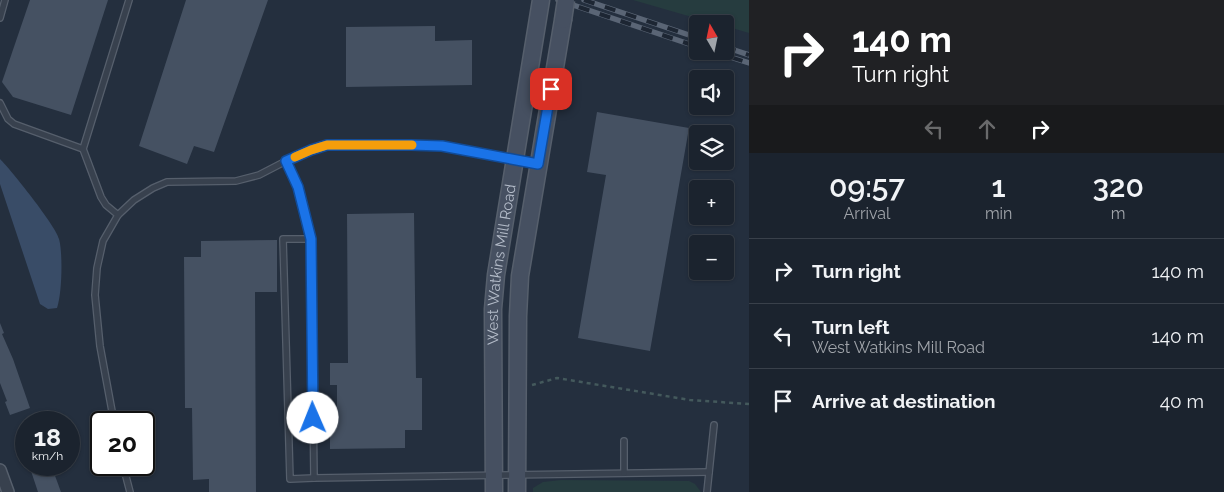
<!DOCTYPE html>
<meta charset="utf-8">
<style>
:root{--surface:#1b232e;--page:#242b36;--text:#f1f3f6;--muted:#a0a4aa;--line:#39404a}
body{margin:0;font-family:Raleway,sans-serif;background:var(--page);color:var(--text);height:100vh;display:flex;flex-direction:column;font-size:19px;white-space:nowrap}
*{box-sizing:border-box;margin:0}
p{font-size:16px;color:var(--muted)}
.icon{flex:none;width:28px;height:28px;fill:none;stroke:currentColor;stroke-width:2;stroke-linecap:round;stroke-linejoin:round}
.map{position:relative;flex:1;overflow:hidden}
.side{display:flex;flex-direction:column;background:var(--surface);width:475px}
.side>*{flex:none}
.guide{background:#202124;color:#fff;overflow:hidden}
.needle{width:32px;rotate:351deg}
.tools{position:absolute;left:689px;top:15px;display:grid;gap:10px}
.tools a{display:grid;place-items:center;width:45px;height:45px;border-radius:5px;background:var(--surface);box-shadow:0 1px 4px #0004,0 0 0 1px var(--line);font-size:25px}
.speed{position:absolute;left:15px;top:411px;display:flex;gap:10px;font-size:25px;font-weight:700;text-align:center}
.speed>*{display:grid;place-content:center;width:65px;height:65px;border-radius:50%;background:var(--surface);box-shadow:0 1px 4px #0004,0 0 0 1px var(--line);line-height:1}
.speed small{font-size:12px;font-weight:400}
.speed .limit{border:2px solid #111;border-radius:8px;background:#fff;color:#111}
.pin{position:absolute;display:grid;place-items:center;width:42px;height:42px;color:#fff;margin:-21px;border-radius:10px;box-shadow:0 2px 8px #0006}
.me{position:absolute;width:55px;margin:-28px;rotate:359deg;stroke-linejoin:round;filter:drop-shadow(0 0 4px #0008)}
.turn{display:flex;align-items:center;gap:18px;height:105px;padding:0 20px;font-size:22px}
.turn .icon{width:65px;height:65px;stroke-width:2.5}
.turn b{display:block;font-size:35px;line-height:42px}
.lanes{display:flex;align-items:center;height:48px;padding:0 20px;background:#0003;justify-content:center;gap:25px;direction:ltr}
.lanes .off{opacity:.35}
.eta{display:flex;justify-content:space-evenly;align-items:center;height:85px;text-align:center}
.eta b{font-size:30px;font-weight:600;line-height:35px}
ul{padding:0;list-style:none}
li{display:flex;align-items:center;gap:15px;height:65px;padding:0 20px;border-top:1px solid var(--line)}
li div{flex:1}
li b{display:block;font-size:19px}
li em{font-style:normal}
main{display:flex;flex:1;min-height:0}
.map>svg:first-child{display:block}
</style>
<main>
<div class="map">
<svg width="749" height="492" viewBox="0 0 749 492">
<rect width="100%" height="100%" fill="#242f3e"/>
<g fill="#263c3f">
<polygon points="633,0 749,0 749,33 725,26 725,24 716,24"/>
<polygon points="561,480 689,481 695,484 701,492 533,492 533,488 543,482"/>
</g>
<path fill="#394c67" d="M 0,159 C 11,170 56,226 59,239 C 63,253 62,294 57,308 L 48,309 L 40,304 L 0,184 Z"/>
<g fill="#455162">
<polygon points="30,0 108,0 71,115 13,97 2,82"/>
<polygon points="186,0 268,0 214,152 194,146 187,164 139,146"/>
<polygon points="435,26 435,41 472,40 472,85 346,87 346,27"/>
<polygon points="597,112 689,128 650,351 578,338 606,175 587,172"/>
<polygon points="414,213 416,378 422,378 422,430 405,430 405,448 330,449 330,410 337,410 337,385 330,385 330,363 348,363 347,214"/>
<polygon points="277,240 277,292 255,292 256,492 209,492 209,479 193,480 192,408 185,408 184,257 201,257 201,241"/>
<polygon points="0,323 4,333 2,334 13,359 30,408 10,415 5,402 7,401 0,383"/>
<polygon points="26,430 26,457 17,433"/>
<polygon points="29,465 51,465 61,492 38,492"/>
</g>
<g fill="none" stroke-linecap="round" stroke-linejoin="round">
<g stroke="#565f6c" stroke-width="8">
<g id="lane">
<polyline points="0,18 5,0"/>
<polyline points="0,103 8,119 14,124 83,149"/>
<polyline points="286,161 298,187 311,239 314,478 709,472"/>
<polyline points="118,215 106,205 101,197 83,149 129,0"/>
<polyline points="311,239 283,239 290,479 314,478"/>
<polyline points="114,422 100,346 95,295 97,268 103,241 118,215 134,200 153,188 167,182 236,181 259,175 286,161 311,150 327,145 442,147 537,164"/>
<polyline points="624,441 624,473"/>
<polyline points="123,465 130,492"/>
<polyline points="707,492 714,425"/>
</g>
</g>
<g stroke="#565f6c" stroke-width="14">
<polyline id="street" points="0,470 8,492"/>
</g>
<g stroke="#565f6c" stroke-width="19">
<g id="secondary">
<path id="s1" d="M 494,492 L 493,309 L 496,275 L 541,0"/>
<polyline points="517,492 518,316 520,276 563,20"/>
</g>
</g>
<polyline stroke="#44595c" stroke-width="2.5" stroke-dasharray="4 4" stroke-linecap="butt" points="532,385 557,378 690,400 749,404"/>
<use href="#lane" stroke="#38414e" stroke-width="5.5"/>
<use href="#street" stroke="#38414e" stroke-width="11"/>
<use href="#secondary" stroke="#465061" stroke-width="16"/>
<g stroke="#5a6575" stroke-width="5.5">
<g id="rail">
<polyline points="558,0 698,47"/>
<polyline points="584,0 698,38"/>
<polyline points="725,47 749,55"/>
<polyline points="711,51 749,63"/>
</g>
</g>
<use href="#rail" stroke="#1d2633" stroke-width="4" stroke-dasharray="11" stroke-linecap="butt"/>
<g stroke="#565f6c" stroke-width="19" stroke-linecap="butt">
<polyline id="secondary-bridge" points="563,20 566,0"/>
</g>
<use href="#secondary-bridge" stroke="#465061" stroke-width="16"/>
</g>
<g fill="none" stroke-linecap="round" stroke-linejoin="round">
<g stroke="#114b97" stroke-width="12">
<polyline id="route" points="313,418 311,239 298,187 286,161 311,150 327,145 411,145 442,146 538,164 551,89"/>
</g>
<use href="#route" stroke="#1a73e8" stroke-width="9"/>
<polyline stroke="#f59e0b" stroke-width="9" points="295,157 311,150 327,145 412,145"/>
</g>
<g text-anchor="middle" stroke-width="5" stroke-linejoin="round" paint-order="stroke">
<g font-size="15" fill="#b4bcc9" stroke="#1d2633">
<text dy="5" stroke="none"><textPath href="#s1" startOffset="228">West Watkins Mill Road</textPath></text>
</g>
</g>
</svg>
<div class="tools">
<a><svg class="needle" viewBox="-14 -14 28 28"><path d="M0-13l5 13h-10z" fill="#e53935"/><path d="M0 13l5-13h-10z" fill="#a0a4aa"/></svg></a>
<a><svg class="icon" aria-label="sound" viewBox="0 0 24 24"><path d="M4 9h4l5-4v14l-5-4H4zM17 9q2 3 0 6"/></svg></a>
<a><svg class="icon" aria-label="layers" viewBox="0 0 24 24"><path d="M12 4l9 5-9 5-9-5zM3 14l9 5 9-5"/></svg></a>
<a>+</a>
<a>−</a>
</div>
<div class="speed"><div>18<small>km/h</small></div><div class="limit">20</div></div>
<div class="pin" style="left:551px;top:89px;background:#d93025"><svg class="icon" aria-label="arrive" viewBox="0 0 24 24"><path d="M6 21V4h12l-3 4 3 4H6"/></svg></div>
<svg class="me" style="left:313px;top:418px" viewBox="-20 -20 40 40"><circle r="19" fill="#fff"/><path d="M0-13L10 11 0 6-10 11z" fill="#1a73e8"/></svg>
</div>
<section class="side">
<div class="guide">
<div class="turn"><svg class="icon" aria-label="right" viewBox="0 0 24 24"><path d="M7 20v-9h11M14 6l5 5-5 5"/></svg><div><b>140 m</b>Turn right</div></div>
<div class="lanes"><svg class="icon off" aria-label="left" viewBox="0 0 24 24"><path d="M17 20v-9H6M10 6l-5 5 5 5"/></svg><svg class="icon off" aria-label="ahead" viewBox="0 0 24 24"><path d="M12 20V5M6 11l6-6 6 6"/></svg><svg class="icon" aria-label="right" viewBox="0 0 24 24"><path d="M7 20v-9h11M14 6l5 5-5 5"/></svg></div>
</div>
<div class="eta">
<div><b>09:57</b><p>Arrival</p></div>
<div><b>1</b><p>min</p></div>
<div><b>320</b><p>m</p></div>
</div>
<ul>
<li><svg class="icon" aria-label="right" viewBox="0 0 24 24"><path d="M7 20v-9h11M14 6l5 5-5 5"/></svg><div><b>Turn right</b></div><em>140 m</em></li>
<li><svg class="icon" aria-label="left" viewBox="0 0 24 24"><path d="M17 20v-9H6M10 6l-5 5 5 5"/></svg><div><b>Turn left</b><p>West Watkins Mill Road</p></div><em>140 m</em></li>
<li><svg class="icon" aria-label="arrive" viewBox="0 0 24 24"><path d="M6 21V4h12l-3 4 3 4H6"/></svg><div><b>Arrive at destination</b></div><em>40 m</em></li>
</ul>
</section>
</main>
